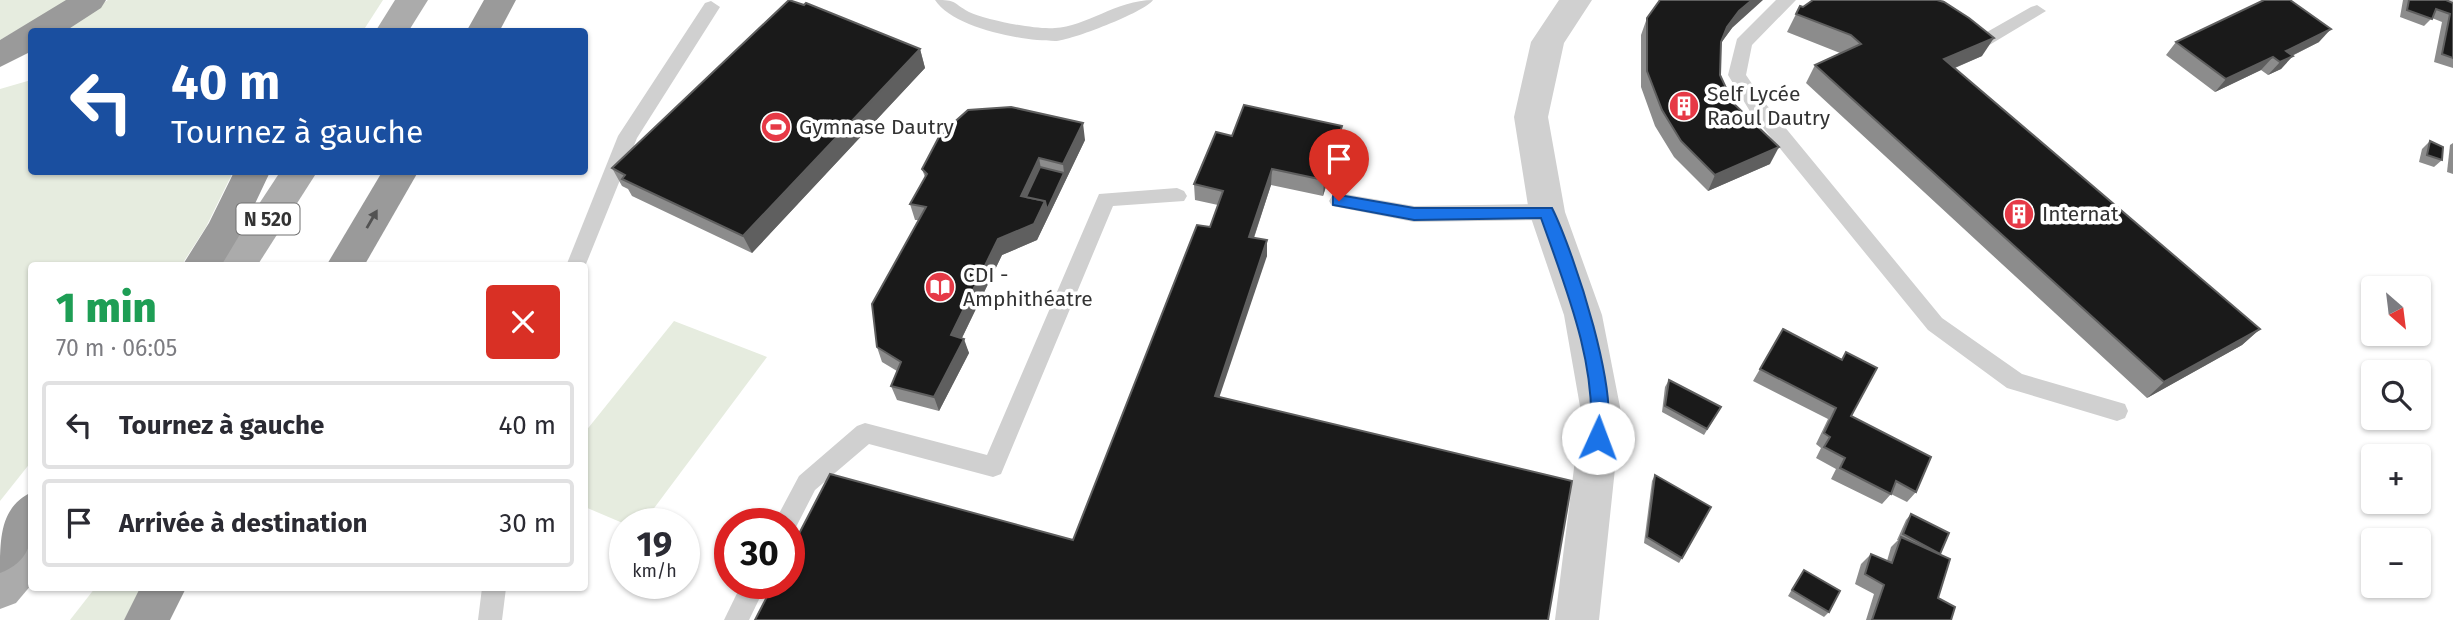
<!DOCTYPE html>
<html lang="fr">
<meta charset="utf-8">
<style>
:root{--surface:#fff;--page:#f7f7f7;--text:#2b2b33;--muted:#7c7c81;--line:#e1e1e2}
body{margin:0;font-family:"Fira Sans",sans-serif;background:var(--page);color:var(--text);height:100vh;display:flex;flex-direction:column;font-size:26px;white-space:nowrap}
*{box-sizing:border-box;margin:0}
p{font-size:23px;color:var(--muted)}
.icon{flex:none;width:38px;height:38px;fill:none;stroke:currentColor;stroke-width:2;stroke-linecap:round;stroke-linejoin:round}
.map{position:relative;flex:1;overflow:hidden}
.side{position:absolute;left:28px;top:262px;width:560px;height:329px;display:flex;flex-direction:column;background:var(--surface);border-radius:7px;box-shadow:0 2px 5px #0004}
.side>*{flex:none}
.top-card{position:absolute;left:28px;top:28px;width:560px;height:147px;border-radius:7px;box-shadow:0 2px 5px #0004;background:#1a4fa0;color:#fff;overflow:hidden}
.needle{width:46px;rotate:152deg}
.buttons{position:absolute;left:2361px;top:276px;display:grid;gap:14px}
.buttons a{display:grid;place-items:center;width:70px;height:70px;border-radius:7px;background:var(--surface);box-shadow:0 2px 5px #0004;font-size:35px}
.speed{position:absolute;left:609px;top:508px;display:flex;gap:14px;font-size:35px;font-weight:700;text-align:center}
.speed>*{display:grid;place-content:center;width:91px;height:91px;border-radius:50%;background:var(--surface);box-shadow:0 2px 5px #0004;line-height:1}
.speed small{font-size:18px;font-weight:400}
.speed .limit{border:10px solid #d22;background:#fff;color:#111}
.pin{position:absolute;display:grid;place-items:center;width:60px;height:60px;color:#fff;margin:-72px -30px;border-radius:50% 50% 50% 0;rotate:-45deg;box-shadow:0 0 7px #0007}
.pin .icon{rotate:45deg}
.me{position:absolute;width:77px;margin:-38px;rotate:2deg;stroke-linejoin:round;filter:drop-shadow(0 0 5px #0008)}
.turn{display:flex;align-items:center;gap:24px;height:147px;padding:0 28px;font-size:32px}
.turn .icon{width:91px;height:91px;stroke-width:2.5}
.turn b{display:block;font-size:49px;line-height:60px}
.round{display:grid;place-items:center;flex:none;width:74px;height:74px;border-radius:7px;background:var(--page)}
.overview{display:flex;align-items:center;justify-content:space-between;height:119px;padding:0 28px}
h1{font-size:42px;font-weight:800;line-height:52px;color:#1e9e55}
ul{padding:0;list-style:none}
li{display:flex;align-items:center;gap:21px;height:88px;margin:0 14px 10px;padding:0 14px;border:4px solid var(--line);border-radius:7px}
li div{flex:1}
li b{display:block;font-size:26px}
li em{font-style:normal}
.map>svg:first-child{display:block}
</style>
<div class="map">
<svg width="2453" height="620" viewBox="0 0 2453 620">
<rect width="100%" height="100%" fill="#fff"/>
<g fill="#e6ecdf">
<polygon points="0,0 69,0 0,40"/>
<polygon points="108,0 383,0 363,31 54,32"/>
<polygon points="31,80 32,172 233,172 206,227 181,266 32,266 31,462 0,501 0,89"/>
<polygon points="674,321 767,357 643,523 625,524 585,507 585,432"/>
<polygon points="95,588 143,588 124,620 70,620"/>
</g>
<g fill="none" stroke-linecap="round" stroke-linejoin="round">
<g fill="#d0d0d0" fill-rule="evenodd">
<path d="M 935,0 C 958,0 951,2 969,12 C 986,20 1036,30 1055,28 C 1085,27 1117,0 1153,0 C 1145,12 1070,41 1055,41 C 1022,41 953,28 935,0 Z"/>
<polygon points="1776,0 1796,0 1752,45 1746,75 1765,103 1942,318 2022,374 2125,404 2128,411 2125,418 2117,421 2007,388 1928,330 1751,113 1728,75 1737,39"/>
<polygon points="1922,0 1943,0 1987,32 2031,7 2037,5 2046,11 1986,47"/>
<polygon points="711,1 720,7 637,138 584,269 584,266 566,266 618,136 705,3"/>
<polygon points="1177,188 1184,191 1187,196 1184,201 1113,206 1001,474 993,477 869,444 815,490 794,531 789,532 789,523 774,523 799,476 857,426 865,423 987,455 1099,194"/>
<polygon points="1339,193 1414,206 1547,204 1554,207 1557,212 1554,217 1547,220 1414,222 1332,206 1329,201 1332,196"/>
<polygon points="742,583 767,583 749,620 724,620"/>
<polygon points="482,588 506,588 502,620 478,620"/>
</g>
<g fill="#d0d0d0" fill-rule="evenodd">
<polygon points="1559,0 1592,0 1564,43 1548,117 1565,212 1602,315 1621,412 1599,620 1555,620 1581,412 1564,315 1529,212 1514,117 1531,42"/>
<polygon points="2431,0 2453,0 2453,13 2436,8"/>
</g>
<g fill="#ababab" fill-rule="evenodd">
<polygon points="395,0 428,0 408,32 375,32"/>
<polygon points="280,172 317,172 257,266 218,266"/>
<polygon points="32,531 32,584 16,603 0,609 0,556 17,537"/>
</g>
<g fill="#9a9a9a" fill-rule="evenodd">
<polygon points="66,0 106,0 101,8 64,32 32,32 32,51 0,67 0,40"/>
<polygon points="484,0 516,0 499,32 466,32"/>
<polygon points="234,172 270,172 242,231 221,266 182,266 209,223"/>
<polygon points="382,172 418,172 364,266 326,266"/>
<path d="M 32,492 C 32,527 39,558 0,573 C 0,538 0,507 32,492 Z"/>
<polygon points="140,588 186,588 170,620 124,620"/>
</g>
</g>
<g fill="#8c8c8c">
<polygon points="2403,0 2446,0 2453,3 2453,68 2434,62 2442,22 2432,18 2424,26 2400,17"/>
<polygon points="1803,7 1982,56 1955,68 2260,329 2242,345 2147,398 1806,83 1815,65 1840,53 1787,32 1796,14"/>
<polygon points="1647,18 1732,28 1721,43 1720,75 1733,103 1770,164 1708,191 1674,157 1655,126 1641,87 1641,35"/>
<polygon points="2176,42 2319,42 2292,56 2281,69 2268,75 2261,70 2215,92 2166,55"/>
<polygon points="920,49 925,68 752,253 632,196 628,189 622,186 612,168"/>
<polygon points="1232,136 1340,142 1323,196 1271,185 1254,238 1267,240 1267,256 1073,540 1210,227 1218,205 1195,200 1194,184"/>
<polygon points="1085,140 1037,240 1002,255 962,338 969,353 939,411 897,400 891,386 897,371 882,362 877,347 918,220 915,220 910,204 925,177 922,169"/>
<polygon points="2430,141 2442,160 2434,167 2419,162 2422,149"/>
<polygon points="2453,143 2453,174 2447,172 2450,145"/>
<polygon points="1783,329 1851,416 1916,492 1907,502 1891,494 1882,504 1831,479 1836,469 1816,458 1821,448 1816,444 1828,419 1753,381"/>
<polygon points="1669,380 1721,407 1704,435 1662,412 1665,387"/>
<polygon points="1655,475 1682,558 1679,563 1644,543 1652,481"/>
<polygon points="1911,514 1940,555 1938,598 1951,620 1866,620 1874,594 1855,584 1861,564 1871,554 1887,561 1891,547 1898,540 1897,540 1906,520"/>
<polygon points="1804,570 1829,612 1824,617 1788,596 1800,576"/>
</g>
<g fill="#5f5f5f">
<polygon points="1752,0 1763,0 1732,28 1721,43 1727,27 1739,11"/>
<polygon points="2331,29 2319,42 2279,62 2286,51"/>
<polygon points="1994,38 1982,56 1933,77 1944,59"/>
<polygon points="920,49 925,68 752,253 743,236"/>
<polygon points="2293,56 2281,69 2268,75 2280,62"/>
<polygon points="2273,57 2261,70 2215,92 2226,79"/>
<polygon points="1083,123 1085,140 1037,240 1002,255 956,350 951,335 998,239 1064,173 1063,164"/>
<polygon points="1342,126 1340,142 1323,196 1324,180"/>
<polygon points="1779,147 1770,164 1708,191 1715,175"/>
<polygon points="1039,158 1042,174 1027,205 1021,196"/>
<polygon points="1272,169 1271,185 1249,252 1249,237"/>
<polygon points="1267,240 1267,256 1215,410 1215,396"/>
<polygon points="2260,329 2242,345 2147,398 2164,382"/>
<polygon points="964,339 969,353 939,411 934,397"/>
</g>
<g fill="#1a1a1a" stroke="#5f5f5f" stroke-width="2">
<polygon points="789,0 804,5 806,3 920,49 743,236 622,179 625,175 612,168"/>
<polygon points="1660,0 1752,0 1739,11 1727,27 1721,42 1720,75 1733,103 1779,147 1715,175 1681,141 1662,110 1647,71 1647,18"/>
<polygon points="1813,0 1937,0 1944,2 1969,18 1994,38 1944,59 2260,329 2164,382 1815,65 1861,44 1851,35 1796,14 1800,6 1803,7"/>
<polygon points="2264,0 2290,0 2331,29 2286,51 2293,56 2280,62 2273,57 2226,79 2176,42"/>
<polygon points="2409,0 2446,0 2453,3 2453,58 2442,54 2450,14 2436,9 2432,19 2407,10"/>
<polygon points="1244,105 1342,126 1324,180 1272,169 1249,237 1267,240 1215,396 1572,481 1548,620 755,620 774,583 789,583 789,553 830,474 1073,540 1197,225 1210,227 1223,191 1194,184 1216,132 1232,136"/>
<polygon points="1011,107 1083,123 1063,164 1039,158 1021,196 1045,201 1034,224 998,239 951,335 964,339 934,397 891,386 901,362 877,347 872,304 926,207 910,204 927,174 922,169 940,135 968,110"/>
<polygon points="2430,141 2443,147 2442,160 2427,155"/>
<polygon points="1040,167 1064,173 1047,210 1045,201 1026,197"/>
<polygon points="1783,329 1842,360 1846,352 1877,368 1851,416 1931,457 1916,492 1896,481 1891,494 1840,468 1845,458 1824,447 1830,437 1824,433 1836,408 1760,369"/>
<polygon points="1669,380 1721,407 1707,429 1665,406"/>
<polygon points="1655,475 1711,507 1682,558 1647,537"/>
<polygon points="1911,514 1949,533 1940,554 1903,534"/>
<polygon points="1901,537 1950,559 1938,598 1955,607 1951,620 1872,620 1884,585 1865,574 1871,554 1892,563"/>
<polygon points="1804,570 1840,591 1829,612 1792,590"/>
</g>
<defs><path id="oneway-solid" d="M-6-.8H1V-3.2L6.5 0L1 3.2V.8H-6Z" transform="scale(1.75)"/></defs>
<use fill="#525252" href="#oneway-solid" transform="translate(372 219) rotate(-60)"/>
<path fill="#1a73e8" stroke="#114b97" stroke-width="2" d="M 1339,195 L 1414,208 L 1552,208 C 1573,250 1624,402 1604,443 L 1598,446 L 1590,438 C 1598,366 1565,286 1541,218 L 1414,220 L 1333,205 L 1333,196 Z"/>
<defs>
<g id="building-disc" transform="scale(1.575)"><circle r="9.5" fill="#e63946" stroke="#fff"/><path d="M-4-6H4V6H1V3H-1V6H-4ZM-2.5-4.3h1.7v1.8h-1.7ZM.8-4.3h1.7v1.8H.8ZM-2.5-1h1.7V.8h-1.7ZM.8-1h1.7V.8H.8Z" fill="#fff"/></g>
<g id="stadium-disc" transform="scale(1.575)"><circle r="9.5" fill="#e63946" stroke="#fff"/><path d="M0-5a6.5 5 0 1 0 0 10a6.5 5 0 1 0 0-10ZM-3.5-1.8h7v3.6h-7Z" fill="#fff"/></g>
<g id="library-disc" transform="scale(1.575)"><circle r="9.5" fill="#e63946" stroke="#fff"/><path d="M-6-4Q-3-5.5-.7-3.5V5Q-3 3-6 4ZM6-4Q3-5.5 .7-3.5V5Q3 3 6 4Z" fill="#fff"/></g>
</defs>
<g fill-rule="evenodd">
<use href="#building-disc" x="1684" y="106"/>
<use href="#stadium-disc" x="776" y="127"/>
<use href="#building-disc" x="2019" y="214"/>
<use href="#library-disc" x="940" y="287"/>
</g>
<g text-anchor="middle" stroke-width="7" stroke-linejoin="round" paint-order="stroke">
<rect fill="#fff" stroke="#707070" stroke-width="2" x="236.5" y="203.5" width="63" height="31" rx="5"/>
<g font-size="19" font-weight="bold" fill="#333">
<text x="268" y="226">N 520</text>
</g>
<g font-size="21" fill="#333" stroke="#fff" text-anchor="start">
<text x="1707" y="101">Self Lycée<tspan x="1707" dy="24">Raoul Dautry</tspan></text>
<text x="799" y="134">Gymnase Dautry</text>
<text x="2042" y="221">Internat</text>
<text x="963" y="282">CDI -<tspan x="963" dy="24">Amphithéatre</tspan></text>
</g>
</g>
</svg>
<div class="buttons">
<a><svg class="needle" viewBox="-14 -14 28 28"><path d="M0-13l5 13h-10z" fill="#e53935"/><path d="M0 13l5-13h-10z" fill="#7c7c81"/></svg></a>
<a><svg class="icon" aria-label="search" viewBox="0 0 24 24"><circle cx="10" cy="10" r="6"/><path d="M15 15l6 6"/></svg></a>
<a>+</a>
<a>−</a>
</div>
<div class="speed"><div>19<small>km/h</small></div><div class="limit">30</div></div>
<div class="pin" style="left:1339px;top:201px;background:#d93025"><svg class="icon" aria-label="arrive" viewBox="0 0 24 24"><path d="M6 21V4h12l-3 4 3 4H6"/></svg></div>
<svg class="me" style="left:1598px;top:438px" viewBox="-20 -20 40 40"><circle r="19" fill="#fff"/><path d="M0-13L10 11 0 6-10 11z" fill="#1a73e8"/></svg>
<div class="top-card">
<div class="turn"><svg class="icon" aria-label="left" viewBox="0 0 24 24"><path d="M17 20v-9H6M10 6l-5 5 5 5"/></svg><div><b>40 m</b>Tournez à gauche</div></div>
</div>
<section class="side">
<div class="overview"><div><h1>1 min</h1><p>70 m · 06:05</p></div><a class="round" style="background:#d93025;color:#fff"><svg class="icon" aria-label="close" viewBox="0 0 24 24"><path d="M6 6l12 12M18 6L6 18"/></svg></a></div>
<ul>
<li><svg class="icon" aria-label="left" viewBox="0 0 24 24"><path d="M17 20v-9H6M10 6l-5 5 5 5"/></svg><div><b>Tournez à gauche</b></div><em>40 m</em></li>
<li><svg class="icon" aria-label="arrive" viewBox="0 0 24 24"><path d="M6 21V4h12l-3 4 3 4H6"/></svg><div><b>Arrivée à destination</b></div><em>30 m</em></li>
</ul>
</section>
</div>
